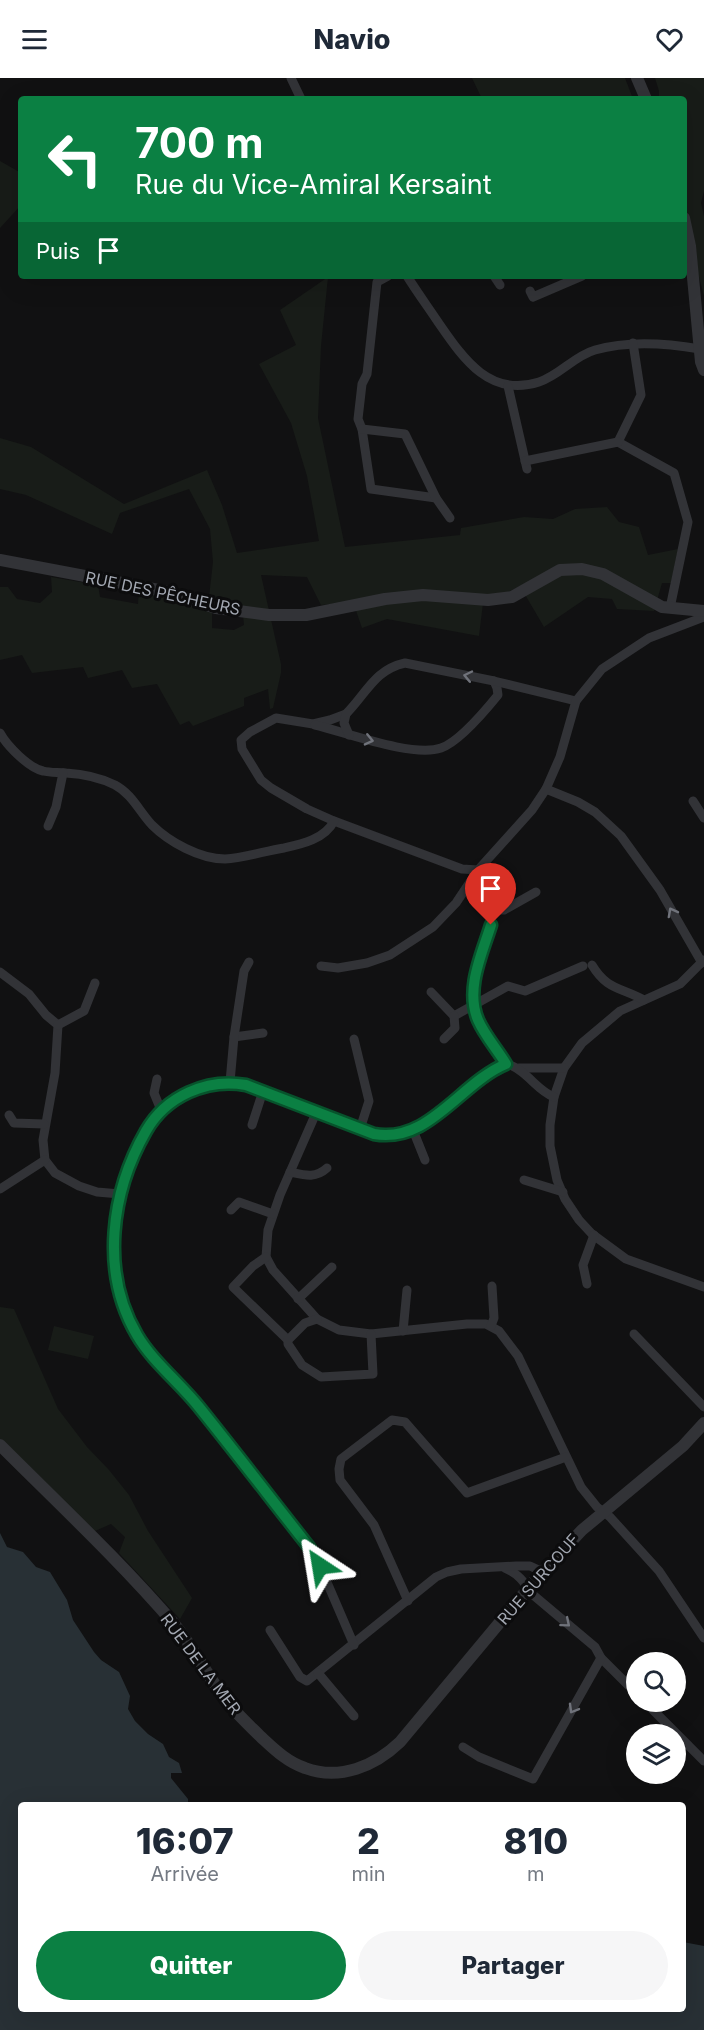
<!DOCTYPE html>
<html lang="fr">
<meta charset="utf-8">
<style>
:root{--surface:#fff;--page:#f6f6f7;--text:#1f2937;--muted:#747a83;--accent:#0b8043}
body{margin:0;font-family:Inter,sans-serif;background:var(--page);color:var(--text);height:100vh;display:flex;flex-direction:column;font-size:22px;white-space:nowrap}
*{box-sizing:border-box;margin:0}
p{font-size:20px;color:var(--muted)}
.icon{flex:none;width:33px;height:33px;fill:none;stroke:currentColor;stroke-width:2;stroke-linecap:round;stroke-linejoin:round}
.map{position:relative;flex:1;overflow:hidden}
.panel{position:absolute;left:18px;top:1724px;width:668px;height:210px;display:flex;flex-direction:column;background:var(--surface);border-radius:6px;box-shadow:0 6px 24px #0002}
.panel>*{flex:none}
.banner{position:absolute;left:18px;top:18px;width:669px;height:183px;border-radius:6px;box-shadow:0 6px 24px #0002;background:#0b8043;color:#fff;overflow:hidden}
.controls{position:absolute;left:626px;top:1574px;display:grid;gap:12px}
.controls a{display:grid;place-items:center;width:60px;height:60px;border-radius:50%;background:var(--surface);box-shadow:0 6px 24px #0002;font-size:30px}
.pin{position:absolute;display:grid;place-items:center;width:51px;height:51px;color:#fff;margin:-62px -26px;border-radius:50% 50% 50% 0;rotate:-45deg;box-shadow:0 0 6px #0007}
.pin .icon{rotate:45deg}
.me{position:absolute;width:66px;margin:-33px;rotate:327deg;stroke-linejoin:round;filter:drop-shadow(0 0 4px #0008)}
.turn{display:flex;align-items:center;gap:21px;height:126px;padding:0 18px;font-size:27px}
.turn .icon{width:78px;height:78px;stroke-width:2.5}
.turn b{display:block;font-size:42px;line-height:51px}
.then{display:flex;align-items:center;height:57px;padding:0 18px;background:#0003;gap:12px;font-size:22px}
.eta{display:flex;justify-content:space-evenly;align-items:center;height:102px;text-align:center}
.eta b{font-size:36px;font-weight:800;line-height:42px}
.action{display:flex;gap:12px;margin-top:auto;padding:12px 18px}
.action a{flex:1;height:69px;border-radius:36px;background:var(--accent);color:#fff;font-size:24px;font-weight:800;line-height:69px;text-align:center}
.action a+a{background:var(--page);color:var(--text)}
header{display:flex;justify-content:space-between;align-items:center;height:78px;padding:0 18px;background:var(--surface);font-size:27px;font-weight:800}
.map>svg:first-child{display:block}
</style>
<header><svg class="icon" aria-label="menu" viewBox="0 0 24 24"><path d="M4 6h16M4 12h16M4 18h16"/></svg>Navio<svg class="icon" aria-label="heart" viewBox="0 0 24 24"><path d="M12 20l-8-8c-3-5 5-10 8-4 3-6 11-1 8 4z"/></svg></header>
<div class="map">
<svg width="704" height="1952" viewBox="0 0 704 1952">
<rect width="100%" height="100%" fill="#111112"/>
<g fill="#181c18">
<polygon points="472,0 625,0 633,21 482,21"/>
<polygon points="655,0 704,0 704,113 701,125 704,138 704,218 684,143 684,21 659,21 659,13"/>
<polygon points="0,83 21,95 21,127 0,150"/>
<polygon points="328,199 321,268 318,340 345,469 460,457 461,450 524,439 553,441 575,431 607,429 619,444 639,449 648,477 678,471 671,505 662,505 654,533 617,531 612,521 588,519 544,549 520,508 508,514 484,517 479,558 387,541 362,550 353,524 321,527 307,499 261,497 281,586 281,595 273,630 270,631 268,611 244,620 244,628 193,648 189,643 180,647 157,606 132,610 122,592 88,600 83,589 32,595 22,577 0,582 0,509 8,509 17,521 40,525 52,514 51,499 98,507 100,519 138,526 139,512 182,523 212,534 212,550 234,552 244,547 242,528 209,519 213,484 210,451 189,411 120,435 112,456 26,417 0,411 0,360 31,369 124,426 207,392 222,427 237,475 319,463 307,398 291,345 259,286 296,267 280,232"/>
<polygon points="0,1229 14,1231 58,1331 87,1369 109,1392 129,1417 148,1453 192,1520 180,1541 119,1475 125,1459 111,1446 95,1453 0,1362"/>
<polygon points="54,1248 94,1258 88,1281 48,1272"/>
</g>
<polygon fill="#283035" points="0,1455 7,1469 23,1474 36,1489 50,1494 67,1522 73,1542 94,1574 101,1582 119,1594 130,1618 128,1631 135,1643 148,1656 163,1666 169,1679 179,1685 182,1695 171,1695 171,1700 188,1721 188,1726 21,1726 21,1930 682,1930 683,1864 704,1868 704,1952 0,1952"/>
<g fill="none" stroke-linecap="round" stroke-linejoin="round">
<g stroke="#323337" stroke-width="9">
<polyline points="291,0 301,21"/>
<polyline points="388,198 377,204 367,296 362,306 358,341 362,351 371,411 436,420"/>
<path d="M 407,198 C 417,214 428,229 438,244 C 463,280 489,320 539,304 C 560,297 574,278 595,272 C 629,262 666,265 700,271"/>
<polyline points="494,198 500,207"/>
<polyline points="530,213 533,219 582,198"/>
<polyline points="508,308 527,391"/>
<polyline points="362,351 405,356 436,420 450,440"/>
<polyline points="618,364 674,395 688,444 670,530"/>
<polyline points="618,364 641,317 633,265"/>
<polyline points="525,383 618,364"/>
<polyline points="346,636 330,642 313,646 276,640 250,654 241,662 242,671 261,702 271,710 307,731 334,743 462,791 478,792"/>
<path d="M 315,647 C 345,654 413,680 441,670 C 459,664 485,633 498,617 L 497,610 L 494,603"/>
<path d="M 0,655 C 7,668 29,690 43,693 C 51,695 59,694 66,695 C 83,696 99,699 115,707 C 132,716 139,733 152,747 C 169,764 200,781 225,781 C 244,780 265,773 284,770 C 302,766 325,761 334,743"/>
<path d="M 349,657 L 344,645 L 346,636 C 367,615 374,592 405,585 L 494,603 L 576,623"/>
<polyline points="546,711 578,724 595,734 621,758 660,812 702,885"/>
<polyline points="693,723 704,740"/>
<polyline points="48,748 56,729 63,695"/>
<path d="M 478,792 C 483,805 493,822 492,835 C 491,871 465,901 477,938 C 483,956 497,970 506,985"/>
<polyline points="493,832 504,832 536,814"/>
<polyline points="704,882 680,906 620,933 582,965 564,990 554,1019 550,1047 550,1068 557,1102 565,1121 579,1142 592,1156 626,1181 704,1209"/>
<path d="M 592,887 C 607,912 620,909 644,922"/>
<polyline points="321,888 338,890 367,885 390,877 433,849 456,825 478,792 532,732 546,711 560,679 576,623 602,591 649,560 704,539"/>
<polyline points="0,894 29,916 46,937 58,947 55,995 43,1062 45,1082 55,1095 79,1108 97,1114 120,1116"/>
<polyline points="431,914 454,938 508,908 525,913 583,888"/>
<polyline points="58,947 84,933 95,905"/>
<polyline points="234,959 263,955"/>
<polyline points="354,961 369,1023 360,1051"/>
<polyline points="444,961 455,950 454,938"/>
<polyline points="519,990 564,990"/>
<polyline points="157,1001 154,1015 161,1032"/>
<polyline points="230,1004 234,959 244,893 249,884"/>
<polyline points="316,1035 280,1117 268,1152 266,1179 273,1192 317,1241 339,1252 371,1256 467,1246 486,1246 499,1253 518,1278 581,1409 597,1429 610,1439 659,1493 704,1560"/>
<polyline points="9,1037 14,1045 44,1046"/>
<polyline points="252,1047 263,1013"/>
<polyline points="413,1052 425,1082"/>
<path d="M 290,1094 C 304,1097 315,1101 327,1090"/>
<polyline points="524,1102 563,1114"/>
<polyline points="0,1111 45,1082"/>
<polyline points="231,1132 239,1124 273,1136"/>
<polyline points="266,1179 253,1188 233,1209 288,1262"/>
<polyline points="587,1206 583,1187 594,1157"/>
<polyline points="298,1221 332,1189"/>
<polyline points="317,1241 305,1245 288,1262 288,1266 302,1287 321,1299 373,1296 371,1256"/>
<polyline points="491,1248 494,1240 492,1208"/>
<polyline points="403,1253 407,1212"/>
<polyline points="634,1256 704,1329"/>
<path d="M 505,1490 C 519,1496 524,1504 532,1516 L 595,1569 L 601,1580 L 636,1615"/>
<polyline points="408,1523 374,1447 340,1402 339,1391 341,1381 392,1342 405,1344 467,1415 566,1379"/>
<polyline points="270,1552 300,1599 307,1603 436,1499 447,1494 461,1491 516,1488 530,1488 543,1494"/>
<path d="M 354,1567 L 320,1488 L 308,1469 C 272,1422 236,1375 199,1329 C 180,1305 152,1282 137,1257 C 100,1194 110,1114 146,1053 C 166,1018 207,1000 246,1007 L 374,1056 C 429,1066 460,1005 506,985 C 529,994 536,1012 554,1019"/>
<polyline points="318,1595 354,1638"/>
<polyline points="644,1623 704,1683"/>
<polyline points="463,1669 479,1679 533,1701 601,1580"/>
</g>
<g stroke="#323337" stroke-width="12">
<polyline points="637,0 646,21"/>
<polyline points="684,140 690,168 701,284 704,292"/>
<polyline points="0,482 164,513 216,530 269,537 306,537 385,521 423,517 488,522 512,519 560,492 582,491 603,496 662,529 704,533"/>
<path d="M 0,1367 C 59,1426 121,1484 175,1547 C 195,1572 209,1601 229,1626 C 239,1638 250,1648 261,1659 C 274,1671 287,1684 305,1690 C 340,1703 375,1688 400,1664 L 536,1501 L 582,1452 L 683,1368 L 704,1345"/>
</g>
</g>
<defs><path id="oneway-chevron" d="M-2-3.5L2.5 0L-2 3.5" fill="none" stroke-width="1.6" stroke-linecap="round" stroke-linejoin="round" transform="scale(1.5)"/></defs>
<g stroke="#70737b">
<use href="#oneway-chevron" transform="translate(468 598) rotate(-168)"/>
<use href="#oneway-chevron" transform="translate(369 662) rotate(13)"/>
<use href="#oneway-chevron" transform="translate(672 834) rotate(-118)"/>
<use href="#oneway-chevron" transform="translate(566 1545) rotate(40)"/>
<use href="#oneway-chevron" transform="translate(573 1631) rotate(120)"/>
</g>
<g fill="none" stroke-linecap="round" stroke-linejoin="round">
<g stroke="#07532c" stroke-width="15">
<path id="route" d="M 320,1488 L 309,1469 C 272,1422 236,1375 199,1329 C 180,1305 152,1283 137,1257 C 100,1194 111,1114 146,1053 C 166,1018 207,1000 246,1007 L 374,1056 C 429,1066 460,1005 506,986 C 497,971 485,958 478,942 C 465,911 482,876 491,847"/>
</g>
<use href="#route" stroke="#0b8043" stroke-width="10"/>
</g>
<g text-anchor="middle" stroke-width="6" stroke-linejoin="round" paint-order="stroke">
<g font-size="16" fill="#a3a8b2" stroke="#0c0c0d">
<text transform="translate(163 515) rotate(12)" y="6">RUE DES PÊCHEURS</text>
<text transform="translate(538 1501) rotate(-49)" y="6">RUE SURCOUF</text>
<text transform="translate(201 1586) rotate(53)" y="6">RUE DE LA MER</text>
</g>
</g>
</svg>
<div class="controls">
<a><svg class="icon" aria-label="search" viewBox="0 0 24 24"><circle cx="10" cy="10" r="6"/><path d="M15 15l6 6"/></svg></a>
<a><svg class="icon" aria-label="layers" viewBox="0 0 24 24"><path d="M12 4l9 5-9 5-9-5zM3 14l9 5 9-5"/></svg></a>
</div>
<div class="pin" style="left:491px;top:847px;background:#d93025"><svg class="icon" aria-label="arrive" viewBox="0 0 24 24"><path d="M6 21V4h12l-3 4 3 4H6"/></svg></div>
<svg class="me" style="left:320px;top:1488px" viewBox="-20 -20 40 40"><path d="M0-17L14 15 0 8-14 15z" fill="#0b8043" stroke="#fff" stroke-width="4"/></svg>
<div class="banner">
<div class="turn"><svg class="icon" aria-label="left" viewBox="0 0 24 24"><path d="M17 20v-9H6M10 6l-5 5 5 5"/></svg><div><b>700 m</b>Rue du Vice-Amiral Kersaint</div></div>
<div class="then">Puis<svg class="icon" aria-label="arrive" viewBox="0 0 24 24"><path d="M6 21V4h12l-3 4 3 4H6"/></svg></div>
</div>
<section class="panel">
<div class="eta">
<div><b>16:07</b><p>Arrivée</p></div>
<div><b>2</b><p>min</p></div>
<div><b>810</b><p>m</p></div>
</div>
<div class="action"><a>Quitter</a><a>Partager</a></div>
</section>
</div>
